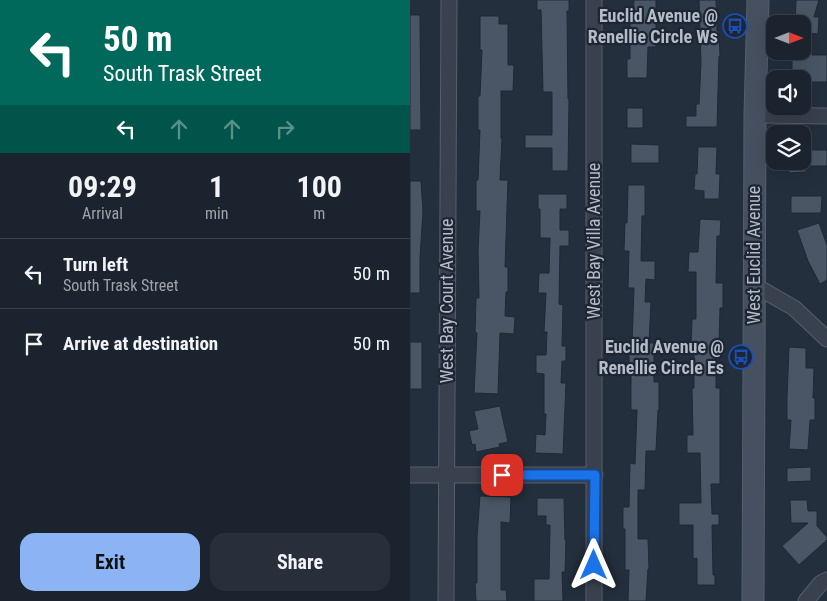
<!DOCTYPE html>
<style>
:root{--surface:#1b232e;--page:#282f3a;--text:#f1f3f6;--muted:#a0a4aa;--line:#39404a;--accent:#8cb4f5}
body{margin:0;font-family:"Roboto Condensed",sans-serif;background:var(--page);color:var(--text);height:100vh;display:flex;flex-direction:column;font-size:19px;white-space:nowrap}
*{box-sizing:border-box;margin:0}
p{font-size:16px;color:var(--muted)}
.icon{flex:none;width:28px;height:28px;fill:none;stroke:currentColor;stroke-width:2;stroke-linecap:round;stroke-linejoin:round}
.map{position:relative;flex:1;overflow:hidden}
.drawer{display:flex;flex-direction:column;background:var(--surface);width:410px}
.drawer>*{flex:none}
.top-card{background:#00695c;color:#fff;overflow:hidden}
.needle{width:32px;rotate:90deg}
.tools{position:absolute;left:356px;top:15px;display:grid;gap:10px}
.tools a{display:grid;place-items:center;width:45px;height:45px;border-radius:10px;background:var(--surface);box-shadow:0 5px 20px #0002,0 0 0 1px var(--line);font-size:25px}
.pin{position:absolute;display:grid;place-items:center;width:42px;height:42px;color:#fff;margin:-21px;border-radius:10px;box-shadow:0 2px 8px #0006}
.me{position:absolute;width:55px;margin:-28px;rotate:0deg;stroke-linejoin:round;filter:drop-shadow(0 0 4px #0008)}
.turn{display:flex;align-items:center;gap:18px;height:105px;padding:0 20px;font-size:22px}
.turn .icon{width:65px;height:65px;stroke-width:2.5}
.turn b{display:block;font-size:35px;line-height:42px}
.lanes{display:flex;align-items:center;height:48px;padding:0 20px;background:#0003;justify-content:center;gap:25px;direction:ltr}
.lanes .off{opacity:.35}
.eta{display:flex;justify-content:space-evenly;align-items:center;height:85px;text-align:center}
.eta b{font-size:30px;font-weight:700;line-height:35px}
.button{display:flex;gap:10px;margin-top:auto;padding:10px 20px}
.button a{flex:1;height:58px;border-radius:15px;background:var(--accent);color:#111;font-size:20px;font-weight:700;line-height:58px;text-align:center}
.button a+a{background:var(--page);color:var(--text)}
ul{padding:0;list-style:none}
li{display:flex;align-items:center;gap:15px;height:70px;padding:0 20px;border-top:1px solid var(--line)}
li div{flex:1}
li b{display:block;font-size:19px}
li em{font-style:normal}
main{display:flex;flex:1;min-height:0}
.map>svg:first-child{display:block}
</style>
<main>
<section class="drawer">
<div class="top-card">
<div class="turn"><svg class="icon" aria-label="left" viewBox="0 0 24 24"><path d="M17 20v-9H6M10 6l-5 5 5 5"/></svg><div><b>50 m</b>South Trask Street</div></div>
<div class="lanes"><svg class="icon" aria-label="left" viewBox="0 0 24 24"><path d="M17 20v-9H6M10 6l-5 5 5 5"/></svg><svg class="icon off" aria-label="ahead" viewBox="0 0 24 24"><path d="M12 20V5M6 11l6-6 6 6"/></svg><svg class="icon off" aria-label="ahead" viewBox="0 0 24 24"><path d="M12 20V5M6 11l6-6 6 6"/></svg><svg class="icon off" aria-label="right" viewBox="0 0 24 24"><path d="M7 20v-9h11M14 6l5 5-5 5"/></svg></div>
</div>
<div class="eta">
<div><b>09:29</b><p>Arrival</p></div>
<div><b>1</b><p>min</p></div>
<div><b>100</b><p>m</p></div>
</div>
<ul>
<li><svg class="icon" aria-label="left" viewBox="0 0 24 24"><path d="M17 20v-9H6M10 6l-5 5 5 5"/></svg><div><b>Turn left</b><p>South Trask Street</p></div><em>50 m</em></li>
<li><svg class="icon" aria-label="arrive" viewBox="0 0 24 24"><path d="M6 21V4h12l-3 4 3 4H6"/></svg><div><b>Arrive at destination</b></div><em>50 m</em></li>
</ul>
<div class="button"><a>Exit</a><a>Share</a></div>
</section>
<div class="map">
<svg width="417" height="601" viewBox="0 0 417 601">
<rect width="100%" height="100%" fill="#242f3d"/>
<g fill="#4a5666" stroke="#1f2834">
<polygon points="127,0 159,0 159,11 157,11 158,99 159,99 158,171 142,171 142,148 115,148 115,135 142,135 142,92 133,92 131,10 127,10"/>
<polygon points="224,0 246,0 246,47 238,47 237,78 217,78 217,59 220,59 220,16 223,16"/>
<polygon points="289,0 306,0 307,31 309,31 310,56 309,56 307,127 276,127 276,116 286,116 286,104 289,104 291,63"/>
<polygon points="386,0 409,0 404,17 409,17 408,34 398,33 395,45 392,44 392,24 385,24"/>
<polygon points="0,15 10,15 11,130 0,130"/>
<polygon points="70,16 89,16 89,24 98,24 98,65 104,65 103,91 91,91 91,138 92,138 90,180 98,180 95,267 98,267 98,292 96,292 95,316 105,317 104,334 90,333 88,394 64,393 67,333 65,332 66,298 69,298 68,250 70,211 66,211 66,180 68,180 70,130 68,130 68,96 70,96 72,50 70,50"/>
<polygon points="382,51 402,51 402,55 417,55 417,82 392,82 392,79 382,79"/>
<rect x="217" y="108" width="16" height="20"/>
<polygon points="221,144 249,145 249,163 221,163"/>
<polygon points="288,147 307,147 306,174 310,174 309,199 294,199 294,191 284,190 285,174 287,174"/>
<polygon points="392,150 417,150 417,166 396,166 396,172 379,173 379,161 392,161"/>
<polygon points="0,181 11,181 13,211 10,258 10,293 0,293"/>
<polygon points="218,185 235,185 235,216 232,216 231,261 245,261 245,280 236,279 235,302 241,302 239,343 244,343 244,382 249,382 249,410 248,410 246,451 236,451 235,490 228,490 228,539 238,539 239,569 238,569 236,601 218,601 219,570 215,570 215,529 213,529 213,507 219,507 220,463 225,464 227,410 221,410 221,374 219,374 219,343 222,343 224,288 218,288 219,251 214,251 215,223 217,223"/>
<polygon points="128,194 157,194 157,209 150,209 150,230 159,230 159,246 150,246 149,304 153,305 152,346 156,346 156,361 152,361 151,383 156,383 153,454 125,453 126,434 135,435 136,414 134,414 134,374 126,373 126,355 136,355 137,332 134,332 136,293 128,293 129,273 139,273 140,238 130,238 130,209 128,209"/>
<polygon points="381,196 412,196 411,213 381,213"/>
<polygon points="290,219 311,220 310,236 307,236 306,283 313,283 313,308 310,308 309,345 306,345 306,388 310,388 310,484 301,484 302,514 309,514 309,525 302,525 303,575 305,575 305,585 287,585 287,558 283,559 283,525 269,525 269,503 291,503 290,453 277,453 277,435 283,435 282,388 284,388 284,345 281,345 282,319 286,319 286,272 278,272 279,252 288,252"/>
<polygon points="409,223 417,245 417,280 410,284 398,261 387,230"/>
<rect x="0" y="342" width="12" height="47"/>
<polygon points="379,347 396,348 396,368 404,368 403,398 405,398 405,420 400,420 398,450 379,449 381,420 377,420 377,398"/>
<polygon points="90,406 98,442 89,444 90,447 66,452 65,444 62,445 59,431 68,429 64,411"/>
<polygon points="401,467 401,481 377,482 377,468"/>
<polygon points="70,496 101,497 100,523 91,522 91,590 96,590 97,601 66,601 65,583 67,583 67,537"/>
<polygon points="127,498 154,498 155,540 156,540 155,572 152,572 153,601 124,601 124,579 139,579 140,525 136,525 136,516 127,516"/>
<polygon points="380,500 397,500 398,511 407,511 407,526 417,537 417,540 389,565 372,546 398,523 381,523"/>
</g>
<g fill="none" stroke-linecap="round" stroke-linejoin="round">
<g stroke="#565f6b" stroke-width="17">
<g id="street">
<polyline points="184,0 184,601"/>
<polyline points="345,115 417,116"/>
<polyline points="344,285 384,308 417,339"/>
<polyline points="0,475 185,475"/>
<polyline points="36,601 39,0"/>
<polyline points="396,601 411,583 417,580"/>
</g>
</g>
<g stroke="#565f6b" stroke-width="23">
<polyline id="secondary" points="343,601 345,115 348,0"/>
</g>
<use href="#street" stroke="#38414d" stroke-width="15"/>
<use href="#secondary" stroke="#465060" stroke-width="21"/>
</g>
<g fill="none" stroke-linecap="round" stroke-linejoin="round">
<g stroke="#114b97" stroke-width="12">
<polyline id="route" points="92,475 185,475 184,565"/>
</g>
<use href="#route" stroke="#1a73e8" stroke-width="9"/>
</g>
<defs>
<g id="bus-ring" transform="scale(1.25)"><circle r="9.5" fill="#1d2632" stroke="#1a4fb4" stroke-width="1.5"/><path d="M-5-6H5V4H4V6H2V4H-2V6H-4V4H-5ZM-3.5-4V0h7V-4ZM-3.5 1.2v1.5H-2V1.2ZM2 1.2v1.5H3.5V1.2Z" fill="#1a4fb4"/></g>
</defs>
<g fill-rule="evenodd">
<use href="#bus-ring" x="325" y="26"/>
<use href="#bus-ring" x="331" y="357"/>
</g>
<g text-anchor="middle" stroke-width="4.5" stroke-linejoin="round" paint-order="stroke">
<g font-size="18" font-weight="bold" fill="#b4bcc8" stroke="#1d2632" text-anchor="end">
<text x="308" y="22">Euclid Avenue @<tspan x="308" dy="21">Renellie Circle Ws</tspan></text>
<text x="314" y="353">Euclid Avenue @<tspan x="314" dy="21">Renellie Circle Es</tspan></text>
</g>
<g font-size="18" fill="#b4bcc8" stroke="#1d2632">
<text transform="translate(184 241) rotate(-90)" y="6">West Bay Villa Avenue</text>
<text transform="translate(344 255) rotate(-90)" y="6">West Euclid Avenue</text>
<text transform="translate(37 301) rotate(-90)" y="6">West Bay Court Avenue</text>
</g>
</g>
</svg>
<div class="tools">
<a><svg class="needle" viewBox="-14 -14 28 28"><path d="M0-13l5 13h-10z" fill="#e53935"/><path d="M0 13l5-13h-10z" fill="#a0a4aa"/></svg></a>
<a><svg class="icon" aria-label="sound" viewBox="0 0 24 24"><path d="M4 9h4l5-4v14l-5-4H4zM17 9q2 3 0 6"/></svg></a>
<a><svg class="icon" aria-label="layers" viewBox="0 0 24 24"><path d="M12 4l9 5-9 5-9-5zM3 14l9 5 9-5"/></svg></a>
</div>
<div class="pin" style="left:92px;top:475px;background:#d93025"><svg class="icon" aria-label="arrive" viewBox="0 0 24 24"><path d="M6 21V4h12l-3 4 3 4H6"/></svg></div>
<svg class="me" style="left:184px;top:565px" viewBox="-20 -20 40 40"><path d="M0-17L14 15 0 8-14 15z" fill="#1a73e8" stroke="#fff" stroke-width="4"/></svg>
</div>
</main>
